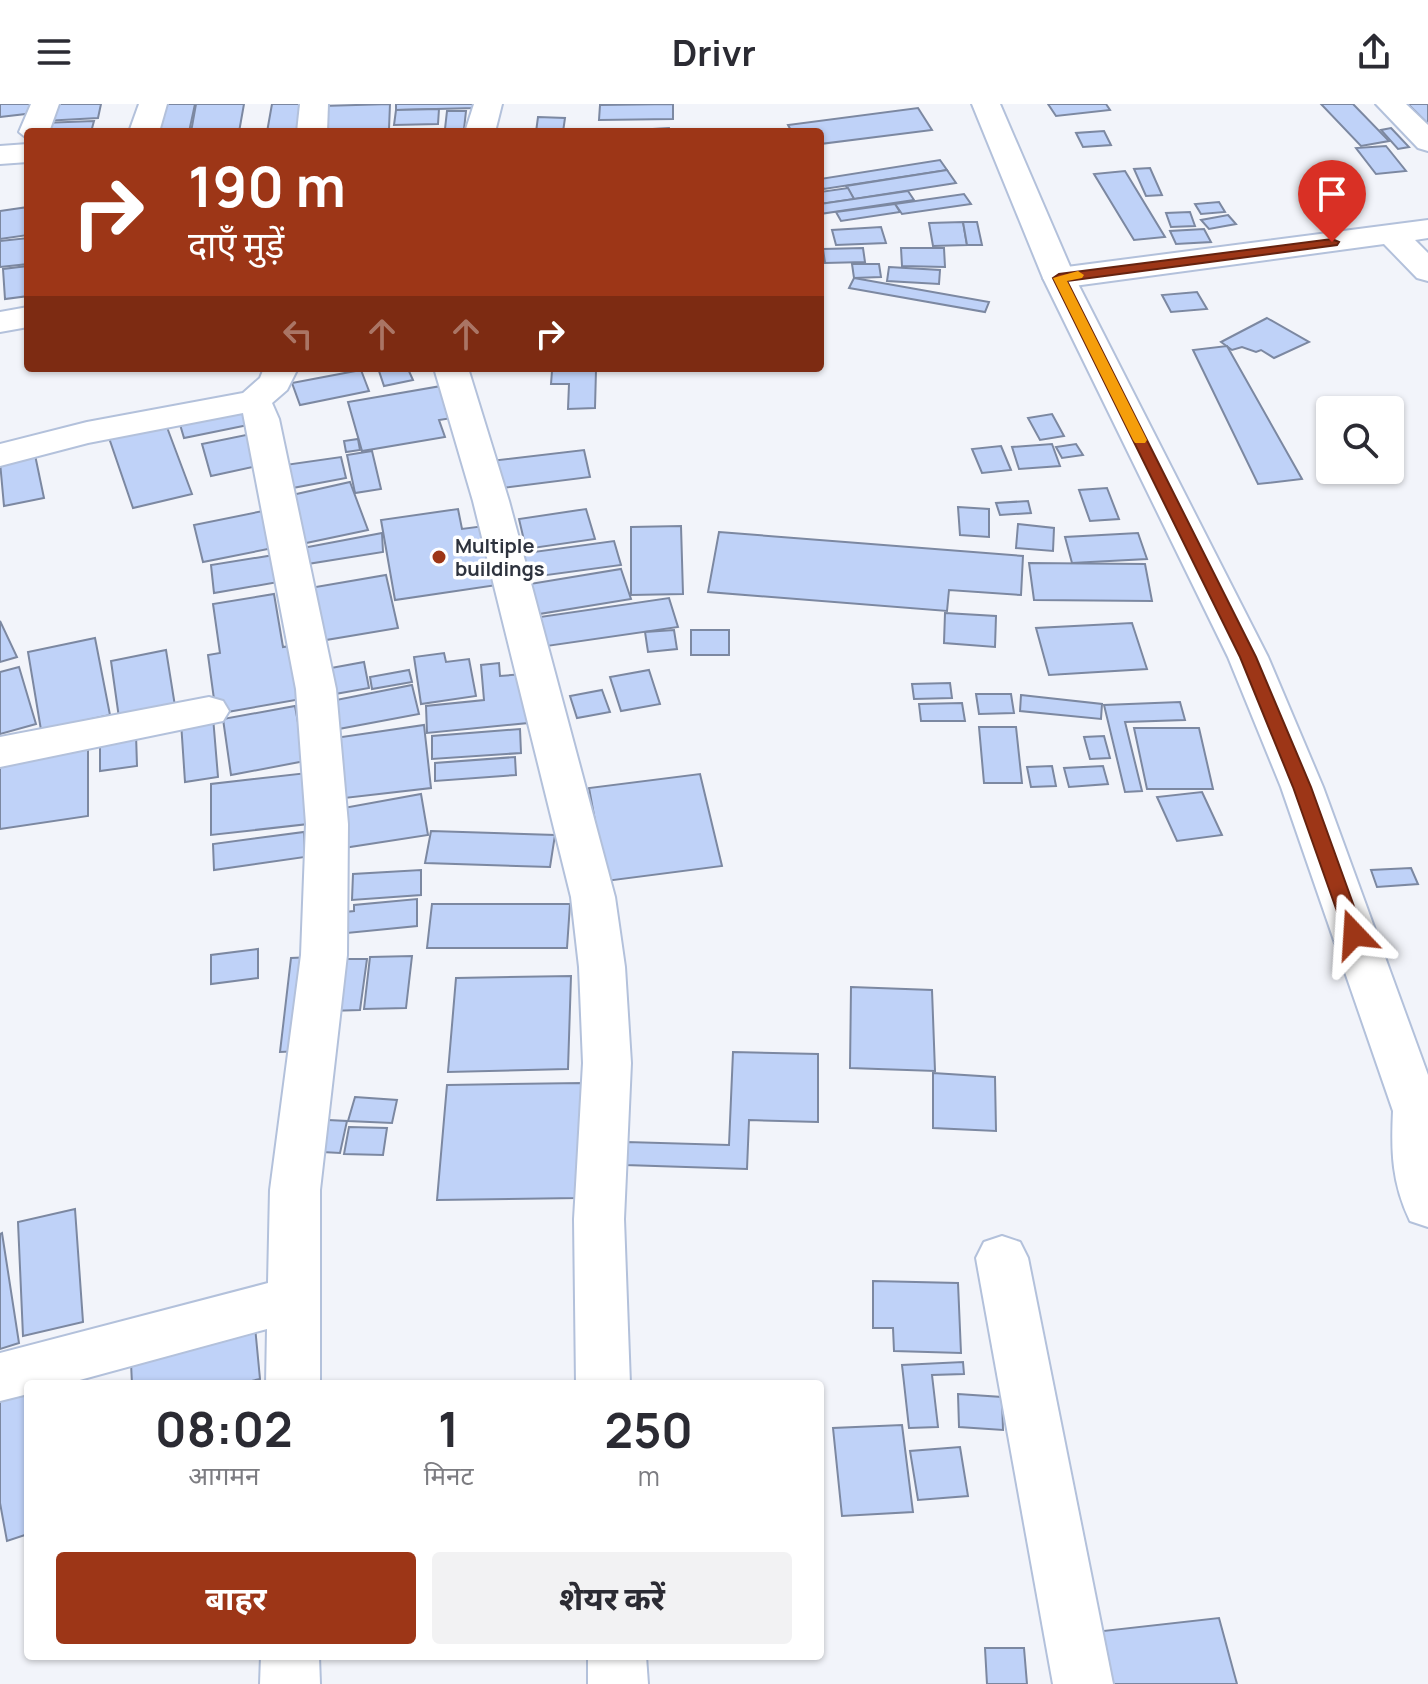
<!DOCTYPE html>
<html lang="hi">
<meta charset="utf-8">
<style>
:root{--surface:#fff;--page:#f2f2f3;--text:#2b2b33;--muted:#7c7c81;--accent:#9d3617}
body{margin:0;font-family:Manrope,"Noto Sans Devanagari",sans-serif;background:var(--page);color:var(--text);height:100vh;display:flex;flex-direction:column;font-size:30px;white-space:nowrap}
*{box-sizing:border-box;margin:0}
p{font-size:26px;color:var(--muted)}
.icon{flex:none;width:44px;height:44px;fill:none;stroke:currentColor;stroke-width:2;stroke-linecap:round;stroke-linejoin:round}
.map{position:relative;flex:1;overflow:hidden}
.sheet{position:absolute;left:24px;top:1276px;width:800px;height:280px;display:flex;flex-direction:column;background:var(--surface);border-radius:8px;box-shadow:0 2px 6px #0004}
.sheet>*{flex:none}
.guide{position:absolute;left:24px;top:24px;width:800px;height:244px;border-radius:8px;box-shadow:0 2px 6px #0004;background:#9d3617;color:#fff;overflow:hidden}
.fabs{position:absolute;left:1316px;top:292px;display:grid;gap:16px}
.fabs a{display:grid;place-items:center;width:88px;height:88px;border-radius:8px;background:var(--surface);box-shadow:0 2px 6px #0004;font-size:40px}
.pin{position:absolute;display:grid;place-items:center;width:68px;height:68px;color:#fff;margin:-82px -34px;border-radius:50% 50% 50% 0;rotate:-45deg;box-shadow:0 0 8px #0007}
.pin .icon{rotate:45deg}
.me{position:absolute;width:88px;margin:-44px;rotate:340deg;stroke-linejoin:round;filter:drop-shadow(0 0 6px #0008)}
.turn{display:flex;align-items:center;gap:28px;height:168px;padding:0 32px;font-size:36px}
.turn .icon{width:104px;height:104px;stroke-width:2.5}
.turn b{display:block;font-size:56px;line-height:68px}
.lanes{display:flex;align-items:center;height:76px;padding:0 32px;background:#0003;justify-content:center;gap:40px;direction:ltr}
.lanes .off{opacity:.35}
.eta{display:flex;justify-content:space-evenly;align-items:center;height:136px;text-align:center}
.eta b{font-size:48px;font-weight:700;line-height:56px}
.button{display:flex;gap:16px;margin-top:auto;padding:16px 32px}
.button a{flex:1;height:92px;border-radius:8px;background:var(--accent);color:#fff;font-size:32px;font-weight:700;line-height:92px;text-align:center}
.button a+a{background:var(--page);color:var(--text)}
header{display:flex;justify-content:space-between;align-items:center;height:104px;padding:0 32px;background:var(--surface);font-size:36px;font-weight:700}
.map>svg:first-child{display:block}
</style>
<header><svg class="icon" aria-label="menu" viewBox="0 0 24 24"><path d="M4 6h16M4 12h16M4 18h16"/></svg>Drivr<svg class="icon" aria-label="share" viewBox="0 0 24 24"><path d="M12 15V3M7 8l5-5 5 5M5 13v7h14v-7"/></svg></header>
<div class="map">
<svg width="1428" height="1580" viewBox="0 0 1428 1580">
<rect width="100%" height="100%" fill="#f2f4fa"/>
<g fill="#bfd2f8" stroke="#7c88a1" stroke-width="2">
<polygon points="0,0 35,0 34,9 0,13"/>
<polygon points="48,0 101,0 98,14 44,17"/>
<polygon points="156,0 195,0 189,28 148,28"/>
<polygon points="196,0 244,0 239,28 191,28"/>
<polygon points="272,0 309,0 305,28 267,28"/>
<polygon points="390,0 389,25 321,28 322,2"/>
<polygon points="396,0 476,0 476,4 396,6"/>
<polygon points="673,0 673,15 599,16 600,1"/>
<polygon points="1048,0 1106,0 1110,6 1056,12"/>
<polygon points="1321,0 1353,0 1389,37 1361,42"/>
<polygon points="1408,0 1428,0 1428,20"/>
<polygon points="918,4 932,26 820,40 820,28 792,28 788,21"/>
<polygon points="439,5 438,20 394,21 396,6"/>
<polygon points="447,7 466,7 464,25 445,25"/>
<polygon points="538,13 565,14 563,28 536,28"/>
<polygon points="94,17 91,28 39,27 42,19"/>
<polygon points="669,24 670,28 601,28"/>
<polygon points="1391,24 1409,43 1398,45 1381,26"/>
<polygon points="1104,27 1111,41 1083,43 1076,29"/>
<polygon points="1386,42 1406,67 1376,70 1356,44"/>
<polygon points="940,56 947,66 824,85 820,78 820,75"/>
<polygon points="1150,64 1162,91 1146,92 1134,65"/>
<polygon points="947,66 956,79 854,95 846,82"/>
<polygon points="1125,67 1165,133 1134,136 1094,70"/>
<polygon points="848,84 854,95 820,100 820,88"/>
<polygon points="908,87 914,96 820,110 820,100"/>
<polygon points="964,90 971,100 902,110 895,100"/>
<polygon points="1219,98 1225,108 1201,110 1195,100"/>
<polygon points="895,100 900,108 841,117 836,108"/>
<polygon points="28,103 28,131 0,135 0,107"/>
<polygon points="1190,108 1195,122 1171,123 1166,109"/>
<polygon points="1228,111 1236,120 1209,125 1201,116"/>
<polygon points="963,118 967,141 933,142 929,119"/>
<polygon points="963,118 977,118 982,141 967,141"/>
<polygon points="881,123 886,139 836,141 832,126"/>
<polygon points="1204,125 1211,138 1176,140 1170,127"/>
<polygon points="28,134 28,160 0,163 0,137"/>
<polygon points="863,144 865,158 825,159 823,145"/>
<polygon points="901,144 944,144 945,163 902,162"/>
<polygon points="852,160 879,160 881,173 854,174"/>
<polygon points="28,162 28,192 5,195 3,165"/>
<polygon points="889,163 940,166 939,180 887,177"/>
<polygon points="854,174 989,198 985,208 849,184"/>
<polygon points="1197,188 1207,205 1171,208 1162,191"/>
<polygon points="1267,214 1309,238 1274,254 1261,246 1256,248 1242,243 1232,246 1221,238"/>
<polygon points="1227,242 1302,375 1258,380 1193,246"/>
<polygon points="378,264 414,264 408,265 413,276 384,282"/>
<polygon points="361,266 369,287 300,301 292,279"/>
<polygon points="596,266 595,304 568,305 569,280 551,280 552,267"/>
<polygon points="447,281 458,313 439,316 445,333 362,347 348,298"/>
<polygon points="247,302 253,320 184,334 179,317"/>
<polygon points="1052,310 1064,332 1040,336 1028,314"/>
<polygon points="165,318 192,390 133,404 108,331"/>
<polygon points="256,329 266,360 211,372 202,340"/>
<polygon points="358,335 360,346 346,348 344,337"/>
<polygon points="1052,340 1060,362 1019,365 1012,343"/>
<polygon points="1076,340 1083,351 1062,354 1056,343"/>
<polygon points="1001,342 1011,366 982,369 972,345"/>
<polygon points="584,346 590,373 495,385 490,357"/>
<polygon points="372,347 381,385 355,389 347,351"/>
<polygon points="35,351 44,394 4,402 0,358"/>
<polygon points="341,353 346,374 282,386 278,362"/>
<polygon points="350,378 368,426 292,442 283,393"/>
<polygon points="1107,384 1119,415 1090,417 1079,386"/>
<polygon points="1028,397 1031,409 1000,411 996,399"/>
<polygon points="958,403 989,405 989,433 960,431"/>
<polygon points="273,405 283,442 203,458 194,421"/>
<polygon points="458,405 462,425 484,422 497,481 395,496 381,416"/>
<polygon points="586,405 595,435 526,445 519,415"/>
<polygon points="1018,420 1054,424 1053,447 1016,444"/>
<polygon points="681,422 683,490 631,491 631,423"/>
<polygon points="719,428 1023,452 1021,491 949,486 947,507 708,488"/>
<polygon points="382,429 383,448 295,462 292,446"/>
<polygon points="1138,429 1147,455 1072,459 1065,433"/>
<polygon points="614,437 621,461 525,474 519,450"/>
<polygon points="280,450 284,477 214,489 211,461"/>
<polygon points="1029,459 1145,460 1152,497 1034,496"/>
<polygon points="621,465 631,495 533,511 524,481"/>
<polygon points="386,471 398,524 314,538 304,485"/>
<polygon points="274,490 283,543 297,541 307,594 216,610 208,551 220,549 213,500"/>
<polygon points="669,494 678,523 547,542 540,513"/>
<polygon points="945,509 996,512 995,543 944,539"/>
<polygon points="0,517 17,553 0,558"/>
<polygon points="1132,519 1147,565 1049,571 1036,524"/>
<polygon points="674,526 677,545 648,548 645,528"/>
<rect x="691" y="526" width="38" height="25"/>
<polygon points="95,534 110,611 41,626 28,548"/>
<polygon points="166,546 175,602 119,614 111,557"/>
<polygon points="444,549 446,558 469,555 476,592 421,600 414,553"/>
<polygon points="364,558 369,584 324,592 320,566"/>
<polygon points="499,559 500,572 523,570 528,619 427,629 426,602 484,596 481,561"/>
<polygon points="19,563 36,620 0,630 0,568"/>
<polygon points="409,566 412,578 372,585 370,573"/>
<polygon points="649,566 660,600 621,607 610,573"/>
<polygon points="950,579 952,594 914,595 912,580"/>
<polygon points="412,581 419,610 328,627 326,598"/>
<polygon points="602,586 610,608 577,614 570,592"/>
<polygon points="976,590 1011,590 1014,609 979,610"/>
<polygon points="1021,591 1102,600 1101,615 1020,607"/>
<polygon points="1180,598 1185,616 1125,618 1142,687 1125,688 1104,601"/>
<polygon points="962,599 965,617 921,617 919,600"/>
<polygon points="295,602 305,657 231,671 223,615"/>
<polygon points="213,613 218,673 185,678 181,618"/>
<polygon points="424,621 431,684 336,695 328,635"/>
<polygon points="979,623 1016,623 1022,679 984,679"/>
<polygon points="1134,624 1199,624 1213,685 1147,685"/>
<polygon points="520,625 521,649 432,655 432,632"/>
<polygon points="136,630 137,662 100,667 100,635"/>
<polygon points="1104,632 1110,654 1090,655 1084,633"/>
<polygon points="88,642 88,712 0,725 0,654"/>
<polygon points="515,653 516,671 435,677 435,659"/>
<polygon points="1052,662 1056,682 1031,683 1027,663"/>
<polygon points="1103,662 1108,680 1069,683 1064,664"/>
<polygon points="307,669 308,720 211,731 211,680"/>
<polygon points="700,670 722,762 606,777 589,684"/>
<polygon points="1202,688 1222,731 1177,737 1157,693"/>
<polygon points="421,690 428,731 337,745 338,705"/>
<polygon points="431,727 555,731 550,763 425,759"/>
<polygon points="304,728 305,753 214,766 213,740"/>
<polygon points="1411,764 1418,780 1377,783 1371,766"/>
<polygon points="421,766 421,791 352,796 353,770"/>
<polygon points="417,795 417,822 347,829 334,809 354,807 354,801"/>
<polygon points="432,800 570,800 567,844 427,844"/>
<polygon points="258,845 258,874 211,880 211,851"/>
<polygon points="412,852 406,904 364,905 370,853"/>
<polygon points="313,853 302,947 280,948 291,854"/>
<polygon points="338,855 367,855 360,906 329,907"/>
<polygon points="571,872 568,965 448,968 456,874"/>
<polygon points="851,883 932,886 935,967 850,964"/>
<polygon points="733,948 818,950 818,1018 749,1016 747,1065 625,1061 627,1038 729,1041"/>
<polygon points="933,969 995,973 996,1027 933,1024"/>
<polygon points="582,979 578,1094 437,1096 447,981"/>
<polygon points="355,993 397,996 392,1019 348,1017"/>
<polygon points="308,1015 347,1017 340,1049 304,1047"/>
<polygon points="349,1023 387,1024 383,1051 344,1050"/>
<polygon points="75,1105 83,1218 23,1232 18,1118"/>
<polygon points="2,1129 19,1239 0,1245 0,1130"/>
<polygon points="873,1177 958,1179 961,1249 894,1247 893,1224 873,1224"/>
<polygon points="254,1212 260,1275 238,1280 132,1280 130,1238"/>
<polygon points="963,1258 964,1270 932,1271 938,1323 909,1324 902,1261"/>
<polygon points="48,1270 50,1280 28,1280 28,1430 7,1437 0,1399 0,1287"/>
<polygon points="958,1290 1002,1293 1003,1326 959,1323"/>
<polygon points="902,1321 913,1408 842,1412 833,1324"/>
<polygon points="960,1343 968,1392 918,1396 910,1347"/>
<polygon points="1219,1514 1237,1580 1097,1580 1085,1529"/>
<polygon points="985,1544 1024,1544 1027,1580 987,1580"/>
</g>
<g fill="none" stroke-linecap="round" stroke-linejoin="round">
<g stroke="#b3c1db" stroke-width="4">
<g id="minor">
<polygon points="31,0 59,0 49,28 28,28 28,35 19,28"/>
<polygon points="139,0 167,0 159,28 129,28"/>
<polygon points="300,0 328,0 327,28 297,28"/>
<polygon points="474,0 502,0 495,28 465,28"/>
<polygon points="1376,0 1406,0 1428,21 1428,47 1418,44"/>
<polygon points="28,40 28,58 0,60 0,42"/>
<polygon points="1428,116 1428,134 1415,136 1428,149 1428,177 1417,174 1384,140 1059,184 1048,181 1043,174 1048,167 1059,164"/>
<polygon points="28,203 28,223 0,228 0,208"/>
<polygon points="264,264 298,264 287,286 272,299 279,315 336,585 348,720 347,851 320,1086 320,1280 266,1280 267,1225 65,1280 28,1280 28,1290 0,1297 0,1249 268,1179 270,1086 301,851 306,720 296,585 243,309 88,339 0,362 0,340 87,318 243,289 260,274"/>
<polygon points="434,264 468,264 509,397 615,793 625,863 631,959 624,1115 630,1280 576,1280 574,1115 583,959 579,863 571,793 473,397"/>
<polygon points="209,593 223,597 229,607 223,617 0,663 0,633"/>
<polygon points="1002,1132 1020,1138 1028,1154 1113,1580 1053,1580 976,1154 984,1138"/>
<polygon points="261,1552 319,1552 320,1580 260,1580"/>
<polygon points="588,1552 646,1552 648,1580 588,1580"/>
</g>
</g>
<g stroke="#b3c1db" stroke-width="4">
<path id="highway" d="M 972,0 L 1000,0 L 1075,174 L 1268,553 L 1323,683 L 1428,971 L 1428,1123 L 1410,1117 C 1392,1079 1391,1049 1393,1007 L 1281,683 L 1228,553 L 1043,174 Z"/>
</g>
<use href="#minor" fill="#fff" fill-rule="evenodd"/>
<use href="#highway" fill="#fff" fill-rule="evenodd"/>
</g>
<polygon fill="#9d3617" stroke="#66230f" stroke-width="2" points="1332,135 1339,138 1337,141 1067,177 1256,553 1311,683 1364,830 1354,837 1345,830 1293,683 1240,553 1053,174 1059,170"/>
<polygon fill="#f59e0b" points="1078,167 1084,171 1082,174 1067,177 1147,336 1145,339 1135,339 1133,336 1053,174"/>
<circle fill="#9d3617" stroke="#fff" stroke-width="3" cx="439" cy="453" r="8"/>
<g text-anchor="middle" stroke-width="7" stroke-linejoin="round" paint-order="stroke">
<g font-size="20" font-weight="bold" fill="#2e333e" stroke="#fff" text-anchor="start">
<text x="455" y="449">Multiple<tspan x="455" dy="23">buildings</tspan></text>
</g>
</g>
</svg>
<div class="fabs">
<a><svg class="icon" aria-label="search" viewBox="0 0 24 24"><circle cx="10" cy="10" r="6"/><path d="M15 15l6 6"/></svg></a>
</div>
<div class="pin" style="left:1332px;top:138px;background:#d93025"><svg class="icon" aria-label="arrive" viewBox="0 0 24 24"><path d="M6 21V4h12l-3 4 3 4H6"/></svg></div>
<svg class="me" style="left:1354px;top:830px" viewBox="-20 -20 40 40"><path d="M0-17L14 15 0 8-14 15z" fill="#9d3617" stroke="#fff" stroke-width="4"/></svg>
<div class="guide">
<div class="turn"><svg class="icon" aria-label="right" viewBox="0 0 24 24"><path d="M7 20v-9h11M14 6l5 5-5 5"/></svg><div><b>190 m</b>दाएँ मुड़ें</div></div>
<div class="lanes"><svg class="icon off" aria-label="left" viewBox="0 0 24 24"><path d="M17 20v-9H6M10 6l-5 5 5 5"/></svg><svg class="icon off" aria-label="ahead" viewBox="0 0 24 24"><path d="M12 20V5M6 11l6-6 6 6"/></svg><svg class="icon off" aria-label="ahead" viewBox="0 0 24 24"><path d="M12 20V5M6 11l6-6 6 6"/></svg><svg class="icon" aria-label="right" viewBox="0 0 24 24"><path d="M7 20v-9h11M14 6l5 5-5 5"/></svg></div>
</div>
<section class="sheet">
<div class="eta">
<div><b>08:02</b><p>आगमन</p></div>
<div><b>1</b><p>मिनट</p></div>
<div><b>250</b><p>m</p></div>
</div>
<div class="button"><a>बाहर</a><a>शेयर करें</a></div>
</section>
</div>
